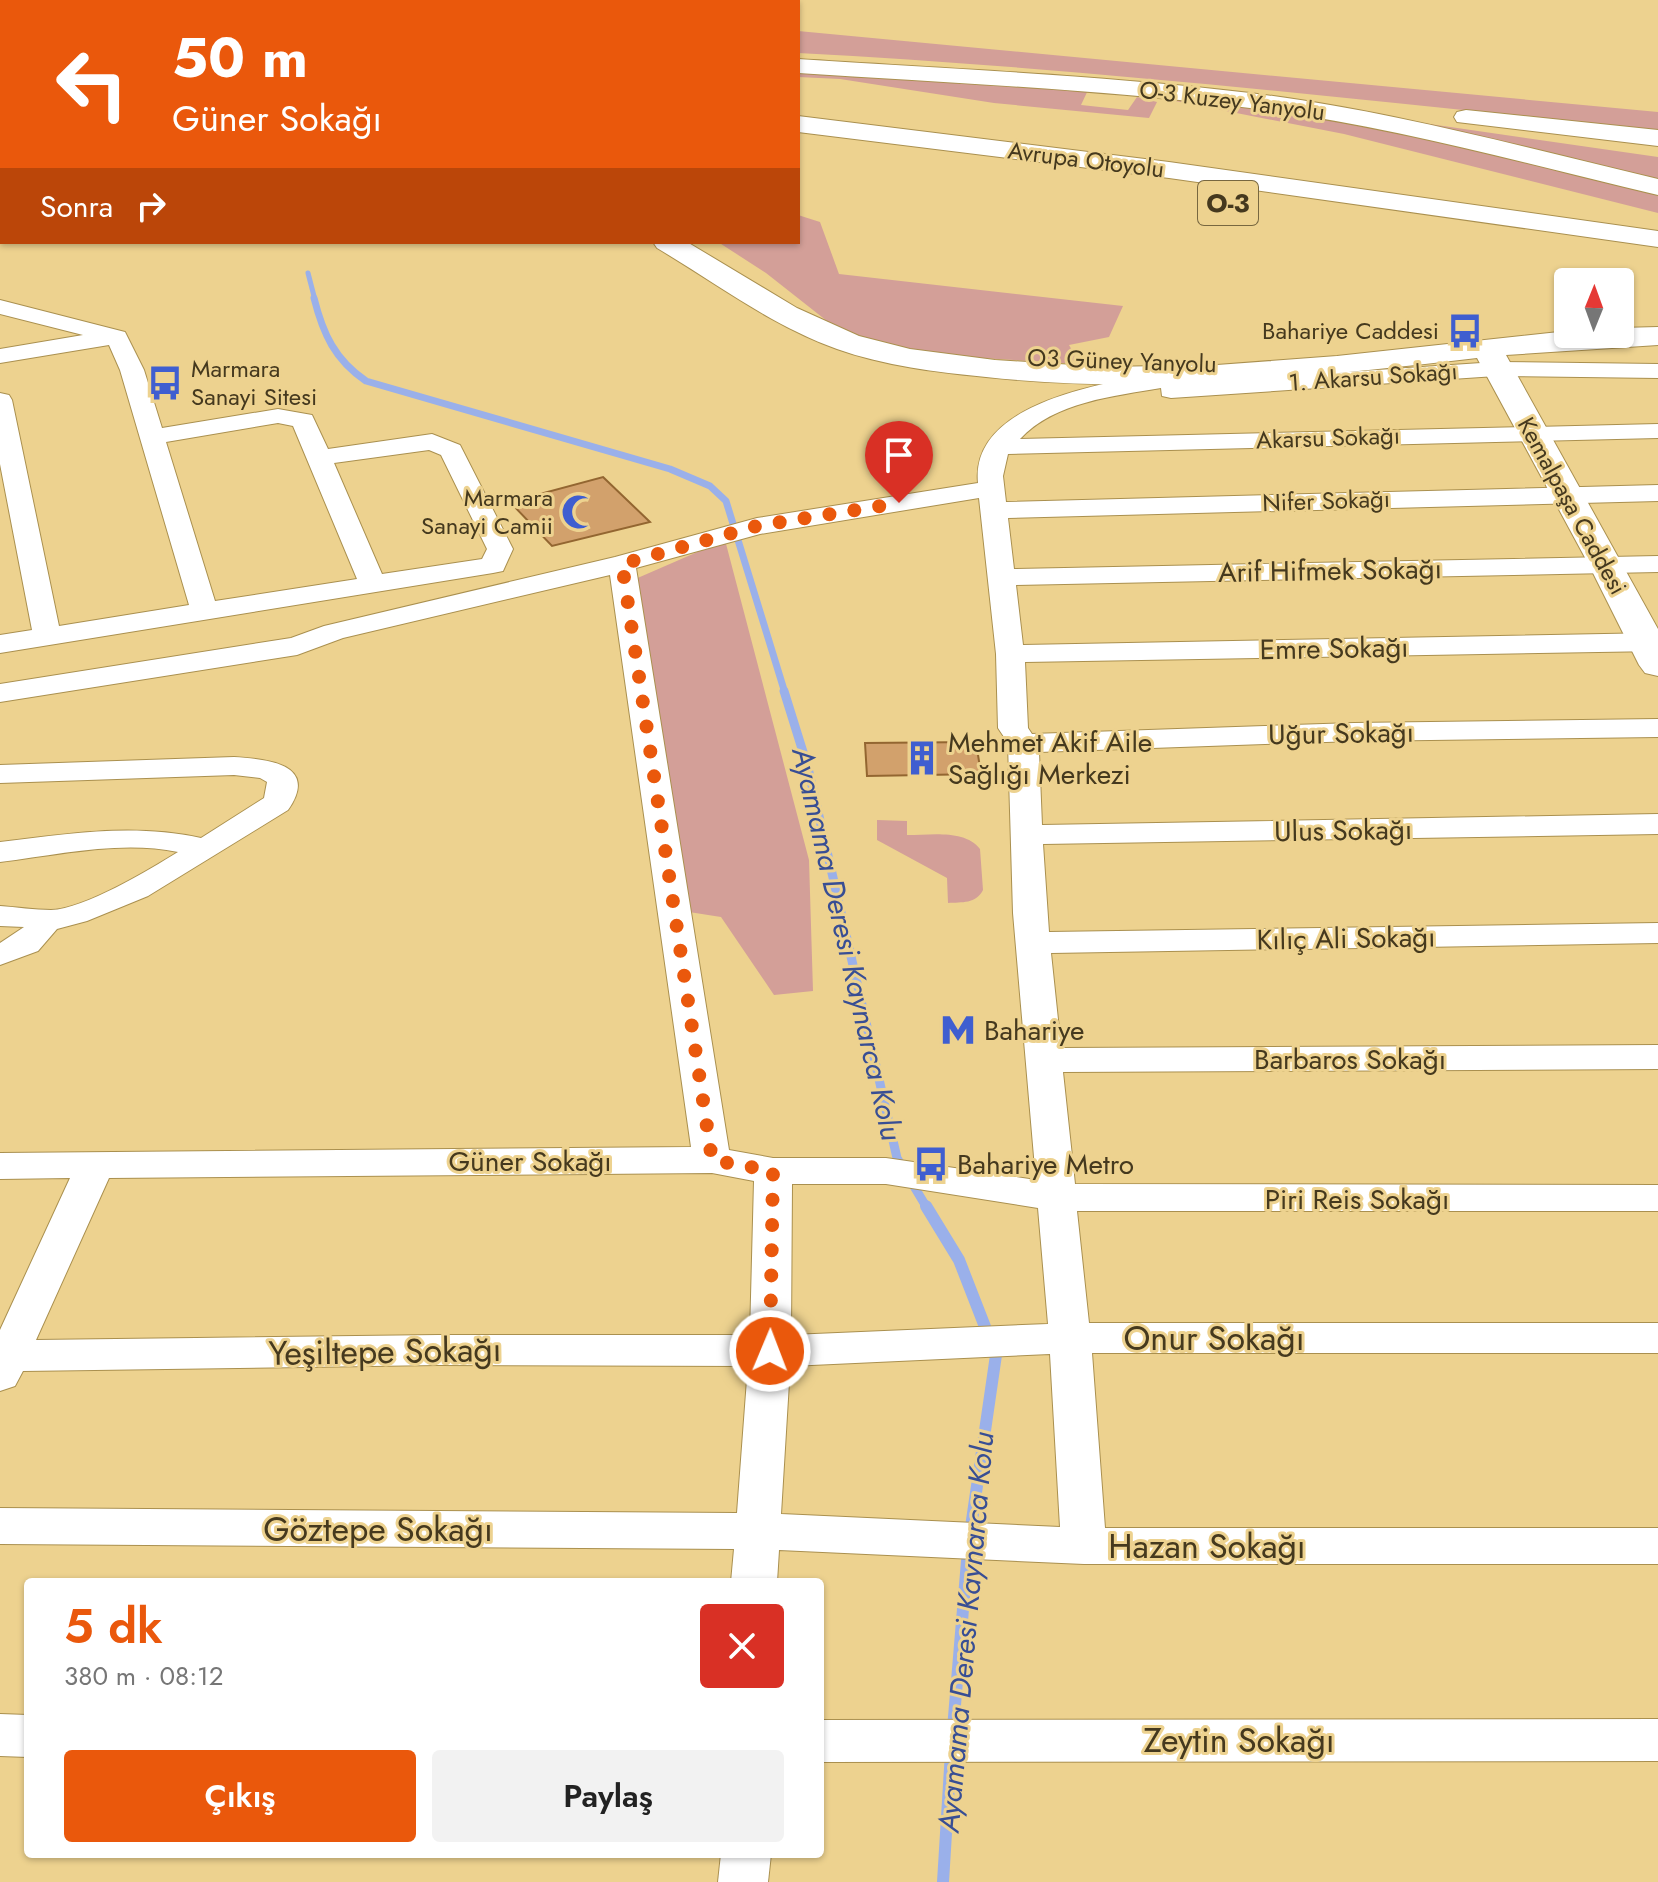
<!DOCTYPE html>
<html lang="tr">
<meta charset="utf-8">
<style>
:root{--surface:#fff;--page:#f2f2f2;--text:#222;--muted:#767676;--accent:#ea580c}
body{margin:0;font-family:Jost,sans-serif;background:var(--page);color:var(--text);height:100vh;display:flex;flex-direction:column;font-size:30px;white-space:nowrap}
*{box-sizing:border-box;margin:0}
p{font-size:26px;color:var(--muted)}
.icon{flex:none;width:44px;height:44px;fill:none;stroke:currentColor;stroke-width:2;stroke-linecap:round;stroke-linejoin:round}
.map{position:relative;flex:1;overflow:hidden}
.side{position:absolute;left:24px;top:1578px;width:800px;height:280px;display:flex;flex-direction:column;background:var(--surface);border-radius:8px;box-shadow:0 2px 6px #0004}
.side>*{flex:none}
.hud{position:absolute;left:0px;top:0px;width:800px;height:244px;box-shadow:0 2px 6px #0004;background:#ea580c;color:#fff;overflow:hidden}
.needle{width:52px;rotate:1deg}
.buttons{position:absolute;left:1554px;top:268px;display:grid;gap:16px}
.buttons a{display:grid;place-items:center;width:80px;height:80px;border-radius:8px;background:var(--surface);box-shadow:0 2px 6px #0004;font-size:40px}
.pin{position:absolute;display:grid;place-items:center;width:68px;height:68px;color:#fff;margin:-82px -34px;border-radius:50% 50% 50% 0;rotate:-45deg;box-shadow:0 0 8px #0007}
.pin .icon{rotate:45deg}
.me{position:absolute;width:88px;margin:-44px;rotate:1deg;stroke-linejoin:round;filter:drop-shadow(0 0 6px #0008)}
.turn{display:flex;align-items:center;gap:28px;height:168px;padding:0 40px;font-size:36px}
.turn .icon{width:104px;height:104px;stroke-width:2.5}
.turn b{display:block;font-size:56px;line-height:68px}
.then{display:flex;align-items:center;height:76px;padding:0 40px;background:#0003;gap:16px;font-size:30px}
.round{display:grid;place-items:center;flex:none;width:84px;height:84px;border-radius:8px;background:var(--page)}
.head{display:flex;align-items:center;justify-content:space-between;height:136px;padding:0 40px}
h1{font-size:48px;font-weight:600;line-height:60px;color:var(--accent)}
.primary-button{display:flex;gap:16px;margin-top:auto;padding:16px 40px}
.primary-button a{flex:1;height:92px;border-radius:8px;background:var(--accent);color:#fff;font-size:32px;font-weight:600;line-height:92px;text-align:center}
.primary-button a+a{background:var(--page);color:var(--text)}
.map>svg:first-child{display:block}
</style>
<div class="map">
<svg width="1658" height="1882" viewBox="0 0 1658 1882">
<rect width="100%" height="100%" fill="#edd28f"/>
<g fill="#d39f98">
<path d="M 798,31 L 1658,112 L 1658,130 C 1372,101 1086,68 798,53 Z"/>
<polygon points="798,70 1089,88 1081,105 1128,110 1137,97 1157,102 1149,118 994,103 840,79 798,77"/>
<polygon points="1160,98 1227,103 1363,124 1658,194 1658,213 1344,134"/>
<polygon points="1402,120 1658,157 1658,181"/>
<polygon points="798,215 820,222 839,274 1123,306 1109,337 1069,345 1080,364 913,354 846,336 766,273 718,242 798,242"/>
<polygon points="725,540 809,860 813,991 774,995 721,917 689,912 633,580"/>
<path d="M 877,820 L 907,821 L 907,835 C 930,835 965,829 980,849 L 983,890 C 976,904 962,902 948,903 L 947,878 L 877,840 Z"/>
</g>
<g fill="none" stroke-linecap="round" stroke-linejoin="round">
<polyline stroke="#9ab0ea" stroke-width="5" points="308,273 315,300"/>
<path stroke="#9ab0ea" stroke-width="7" d="M 314,298 C 323,334 335,360 366,381 L 670,469 L 710,486 L 726,501 L 785,693"/>
<polyline stroke="#9ab0ea" stroke-width="9" points="784,691 808,768 897,1158 927,1208"/>
<g stroke="#9ab0ea" stroke-width="12">
<polyline points="926,1206 959,1260 996,1355 970,1534"/>
<polyline points="953,1729 968,1549"/>
<polyline points="943,1882 951,1752"/>
</g>
</g>
<g fill="#d2a16c" stroke="#936631" stroke-width="2">
<polygon points="603,477 650,522 552,546 510,502"/>
<polygon points="976,742 981,774 867,776 865,743"/>
</g>
<g fill="none" stroke-linecap="round" stroke-linejoin="round">
<g stroke="#aa904f" stroke-width="2">
<g id="minor">
<polygon points="0,138 2,139 2,151 0,150"/>
<polygon points="0,176 2,176 0,191"/>
<path d="M 0,300 L 125,332 L 144,370 L 162,428 L 278,409 L 312,415 L 328,449 L 432,434 L 460,445 L 513,549 L 503,571 L 493,573 L 0,653 L 0,635 L 32,630 L 0,464 L 0,393 L 9,395 L 12,400 L 59,626 L 189,605 L 120,370 L 109,345 L 0,363 L 0,349 L 83,335 L 0,314 ZM 278,423 L 293,426 L 357,579 L 215,601 L 166,442 ZM 429,450 L 441,455 L 487,549 L 482,559 L 382,574 L 334,463 Z"/>
<path d="M 1496,362 L 1658,364 L 1658,378 L 1496,376 L 1171,398 L 1162,396 L 1161,388 C 1114,396 1054,402 1020,439 L 1658,424 L 1658,438 L 1008,454 L 1003,476 L 1006,502 L 1658,485 L 1658,501 L 1008,518 L 1014,569 L 1658,556 L 1658,572 L 1016,585 L 1023,645 L 1658,633 L 1658,651 L 1025,662 L 1028,728 L 1032,734 L 1354,723 L 1658,719 L 1658,737 L 1354,741 L 1039,752 L 1042,825 L 1658,814 L 1658,834 L 1043,844 L 1049,932 L 1658,923 L 1658,943 L 1051,953 L 1061,1048 L 1658,1045 L 1658,1069 L 1063,1072 L 1075,1184 L 1658,1185 L 1658,1211 L 1077,1211 L 1089,1323 L 1658,1323 L 1658,1353 L 1092,1353 L 1105,1528 L 1658,1528 L 1658,1564 L 1084,1564 L 779,1550 L 777,1582 L 731,1582 L 734,1549 L 0,1544 L 0,1508 L 737,1513 L 748,1366 L 438,1365 L 23,1371 L 15,1386 L 0,1391 L 0,1330 L 70,1178 L 0,1179 L 0,1153 L 691,1147 L 610,575 L 343,638 L 297,655 L 0,702 L 0,684 L 291,638 L 324,626 L 615,557 L 757,518 L 978,483 C 969,393 1137,378 1197,368 L 1205,370 L 1209,375 L 1205,380 L 1198,382 ZM 979,498 L 996,654 L 998,728 L 1008,743 L 1013,913 L 1036,1180 L 886,1158 L 773,1158 L 729,1150 L 636,568 L 760,534 ZM 712,1173 L 754,1181 L 750,1335 L 438,1335 L 36,1340 L 109,1178 ZM 792,1184 L 886,1184 L 1038,1208 L 1048,1324 L 791,1335 ZM 1050,1354 L 1060,1527 L 781,1514 L 790,1366 Z"/>
<path d="M 234,757 C 267,759 320,764 288,810 L 148,896 L 87,921 L 57,929 L 38,951 L 0,965 L 0,943 L 24,927 L 0,926 L 0,906 C 16,907 35,910 51,910 C 84,909 149,870 178,852 C 121,840 57,855 0,862 L 0,842 C 69,834 132,823 201,838 L 264,798 L 267,782 L 260,778 L 234,775 L 0,783 L 0,765 Z"/>
<polygon points="0,1714 28,1715 28,1757 0,1756"/>
<polygon points="1658,1719 1658,1761 820,1762 820,1720"/>
<polygon points="721,1854 771,1854 768,1882 718,1882"/>
</g>
</g>
<g stroke="#aa904f" stroke-width="2">
<g id="major">
<polygon points="2,17 2,31 0,32 0,18"/>
<path d="M 798,59 C 949,69 1100,75 1250,93 C 1388,110 1523,147 1658,179 L 1658,195 C 1523,163 1388,125 1250,108 C 1100,89 949,83 798,73 Z"/>
<rect x="0" y="110" width="2" height="15"/>
<polygon points="1466,110 1658,130 1658,146 1457,122 1454,117 1457,112"/>
<path d="M 653,242 L 687,242 L 797,308 L 859,336 L 910,349 L 995,360 L 1105,367 L 1217,365 L 1337,356 L 1568,331 L 1568,334 L 1620,334 L 1620,328 L 1658,327 L 1658,345 L 1506,355 L 1658,629 L 1658,676 L 1645,673 L 1639,665 L 1589,565 L 1477,358 C 1313,377 1151,395 986,377 C 936,372 885,366 837,349 C 772,326 716,283 657,248 Z"/>
</g>
</g>
<g stroke="#aa904f" stroke-width="2">
<g id="highway">
<rect x="0" y="45" width="2" height="14"/>
<polygon points="798,116 1169,162 1658,231 1658,247 1169,178 798,132"/>
</g>
</g>
<use href="#minor" fill="#fff" fill-rule="evenodd"/>
<use href="#major" fill="#fff" fill-rule="evenodd"/>
<use href="#highway" fill="#fff" fill-rule="evenodd"/>
</g>
<g fill="none" stroke-linecap="round" stroke-linejoin="round">
<polyline stroke="#ea580c" stroke-width="14" stroke-dasharray="0 25.2" points="770,1351 773,1171 712,1160 622,564 757,526 899,503"/>
</g>
<defs>
<g id="bus-bare" transform="scale(2.76)"><path d="M-5-6H5V4H4V6H2V4H-2V6H-4V4H-5ZM-3.5-4V0h7V-4ZM-3.5 1.2v1.5H-2V1.2ZM2 1.2v1.5H3.5V1.2Z" fill="#3f5ed0" stroke="#edd28f" stroke-width="2.5" paint-order="stroke"/></g>
<g id="mosque-bare" transform="scale(2.76)"><path d="M3.5-4.9A6 6 0 1 0 3.5 4.9A5 5 0 1 1 3.5-4.9Z" fill="#3f5ed0" stroke="#edd28f" stroke-width="2.5" paint-order="stroke"/></g>
<g id="building-bare" transform="scale(2.76)"><path d="M-4-6H4V6H1V3H-1V6H-4ZM-2.5-4.3h1.7v1.8h-1.7ZM.8-4.3h1.7v1.8H.8ZM-2.5-1h1.7V.8h-1.7ZM.8-1h1.7V.8H.8Z" fill="#3f5ed0" stroke="#edd28f" stroke-width="2.5" paint-order="stroke"/></g>
<g id="metro-bare" transform="scale(2.76)"><path d="M-5.5 5V-5H-3L0 0L3-5H5.5V5H3V-.5L0 4L-3-.5V5Z" fill="#3f5ed0" stroke="#edd28f" stroke-width="2.5" paint-order="stroke"/></g>
</defs>
<g fill-rule="evenodd">
<use href="#bus-bare" x="1465" y="331"/>
<use href="#bus-bare" x="165" y="383"/>
<use href="#mosque-bare" x="579" y="512"/>
<use href="#building-bare" x="922" y="758"/>
<use href="#metro-bare" x="958" y="1030"/>
<use href="#bus-bare" x="931" y="1164"/>
</g>
<g text-anchor="middle" stroke-width="6" stroke-linejoin="round" paint-order="stroke">
<g font-size="24" fill="#45391e" stroke="#edd28f">
<text transform="translate(1232 101) rotate(7)" y="8">O-3 Kuzey Yanyolu</text>
<text transform="translate(1086 160) rotate(7)" y="8">Avrupa Otoyolu</text>
<text transform="translate(1122 361) rotate(2)" y="8">O3 Güney Yanyolu</text>
<text transform="translate(1373 377) rotate(-4)" y="8">1. Akarsu Sokağı</text>
<text transform="translate(1328 438) rotate(-2)" y="8">Akarsu Sokağı</text>
<text transform="translate(1326 501) rotate(-2)" y="8">Nifer Sokağı</text>
<text transform="translate(1572 506) rotate(61)" y="8">Kemalpaşa Caddesi</text>
</g>
<g font-size="24" fill="#45391e" stroke="#edd28f" text-anchor="end">
<text x="1439" y="339">Bahariye Caddesi</text>
<text x="191" y="377" text-anchor="start">Marmara<tspan x="191" dy="28">Sanayi Sitesi</tspan></text>
<text x="553" y="506">Marmara<tspan x="553" dy="28">Sanayi Camii</tspan></text>
</g>
<rect fill="#edd28f" stroke="#776740" stroke-width="2" x="1198" y="181" width="60" height="44" rx="6"/>
<g font-size="26" font-weight="bold" fill="#45391e">
<text x="1228" y="212">O-3</text>
</g>
<g font-size="28" fill="#45391e" stroke="#edd28f">
<text transform="translate(1330 570) rotate(-1)" y="10">Arif Hifmek Sokağı</text>
<text transform="translate(1334 648) rotate(-1)" y="10">Emre Sokağı</text>
<text transform="translate(1341 733) rotate(-1)" y="10">Uğur Sokağı</text>
<text transform="translate(1343 830) rotate(-1)" y="10">Ulus Sokağı</text>
<text transform="translate(1346 938) rotate(-1)" y="10">Kılıç Ali Sokağı</text>
<text x="1350" y="1069">Barbaros Sokağı</text>
<text x="530" y="1171">Güner Sokağı</text>
<text x="1357" y="1209">Piri Reis Sokağı</text>
</g>
<g font-size="28" fill="#45391e" stroke="#edd28f" text-anchor="start">
<text x="948" y="752">Mehmet Akif Aile<tspan x="948" dy="32">Sağlığı Merkezi</tspan></text>
<text x="984" y="1040">Bahariye</text>
<text x="957" y="1174">Bahariye Metro</text>
</g>
<g font-size="30" font-style="italic" fill="#384e94" stroke="#edd28f">
<text transform="translate(847 944) rotate(77)" y="10">Ayamama Deresi Kaynarca Kolu</text>
<text transform="translate(966 1632) rotate(-85)" y="10">Ayamama Deresi Kaynarca Kolu</text>
</g>
<g font-size="34" fill="#45391e" stroke="#edd28f">
<text x="1214" y="1350">Onur Sokağı</text>
<text transform="translate(385 1351) rotate(-1)" y="12">Yeşiltepe Sokağı</text>
<text x="378" y="1541">Göztepe Sokağı</text>
<text x="1207" y="1558">Hazan Sokağı</text>
<text x="1239" y="1752">Zeytin Sokağı</text>
</g>
</g>
</svg>
<div class="buttons">
<a><svg class="needle" viewBox="-14 -14 28 28"><path d="M0-13l5 13h-10z" fill="#e53935"/><path d="M0 13l5-13h-10z" fill="#767676"/></svg></a>
</div>
<div class="pin" style="left:899px;top:503px;background:#d93025"><svg class="icon" aria-label="arrive" viewBox="0 0 24 24"><path d="M6 21V4h12l-3 4 3 4H6"/></svg></div>
<svg class="me" style="left:770px;top:1351px" viewBox="-20 -20 40 40"><circle r="17" fill="#ea580c" stroke="#fff" stroke-width="3"/><path d="M0-11L8 9 0 5-8 9z" fill="#fff"/></svg>
<div class="hud">
<div class="turn"><svg class="icon" aria-label="left" viewBox="0 0 24 24"><path d="M17 20v-9H6M10 6l-5 5 5 5"/></svg><div><b>50 m</b>Güner Sokağı</div></div>
<div class="then">Sonra<svg class="icon" aria-label="right" viewBox="0 0 24 24"><path d="M7 20v-9h11M14 6l5 5-5 5"/></svg></div>
</div>
<section class="side">
<div class="head"><div><h1>5 dk</h1><p>380 m · 08:12</p></div><a class="round" style="background:#d93025;color:#fff"><svg class="icon" aria-label="close" viewBox="0 0 24 24"><path d="M6 6l12 12M18 6L6 18"/></svg></a></div>
<div class="primary-button"><a>Çıkış</a><a>Paylaş</a></div>
</section>
</div>
